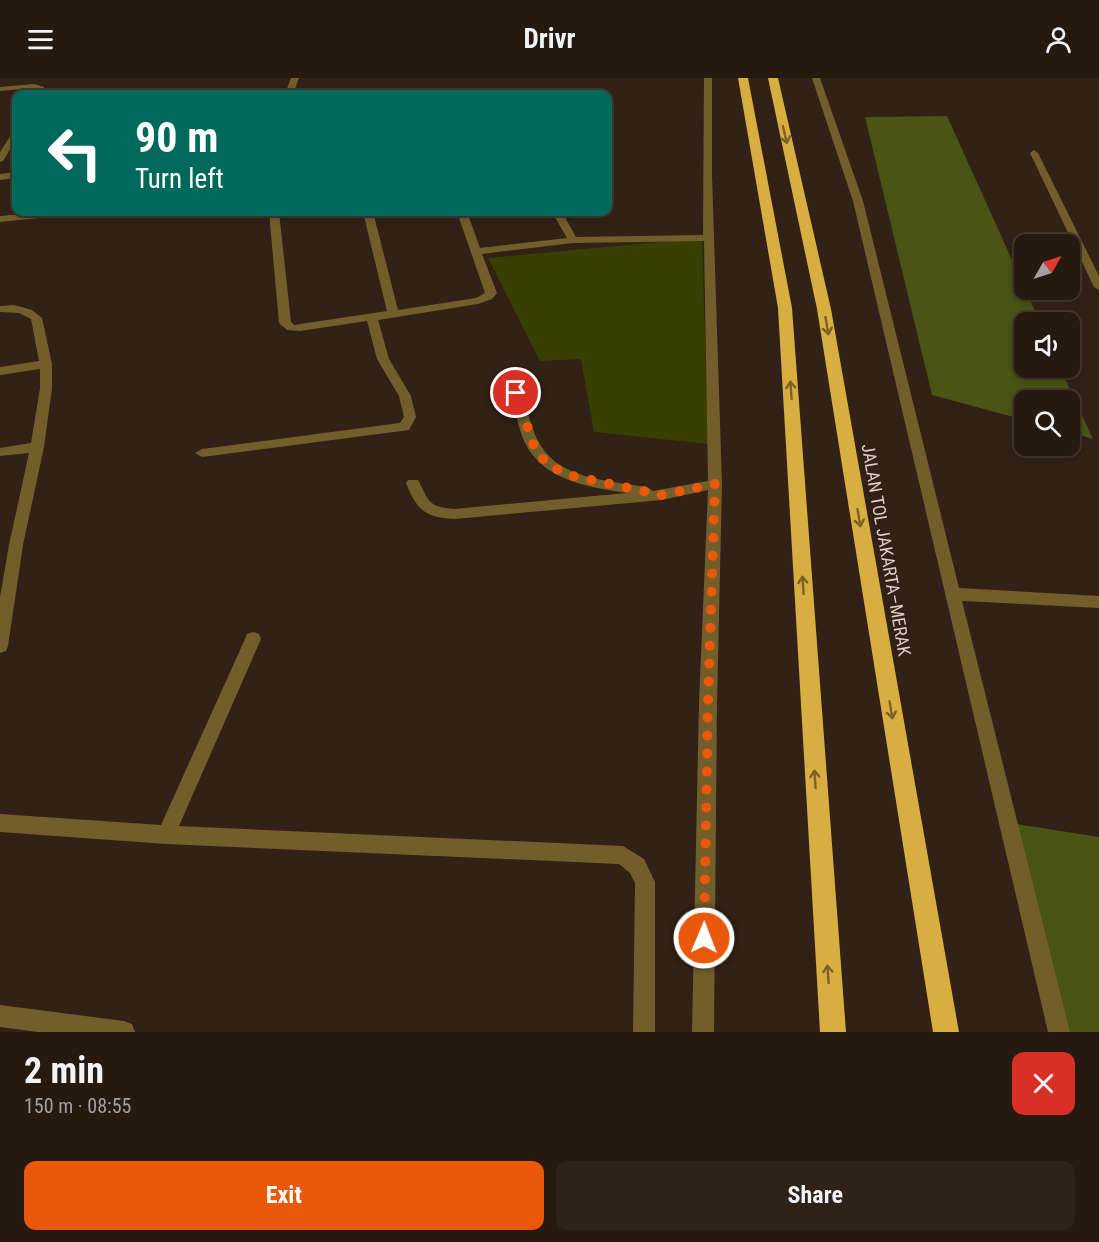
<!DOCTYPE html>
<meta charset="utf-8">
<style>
:root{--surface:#261910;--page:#2e2219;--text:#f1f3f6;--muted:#a4a09f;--line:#423830;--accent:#ea580c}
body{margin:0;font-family:"Roboto Condensed",sans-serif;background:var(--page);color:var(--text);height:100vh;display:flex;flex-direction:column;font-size:22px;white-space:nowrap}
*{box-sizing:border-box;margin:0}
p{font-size:20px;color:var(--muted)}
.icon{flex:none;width:33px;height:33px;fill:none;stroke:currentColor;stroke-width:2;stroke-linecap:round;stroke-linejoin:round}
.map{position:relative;height:954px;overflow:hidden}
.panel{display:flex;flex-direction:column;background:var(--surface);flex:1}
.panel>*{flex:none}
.top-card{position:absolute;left:12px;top:12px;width:600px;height:126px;border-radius:12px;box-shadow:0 3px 9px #0003,0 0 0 2px var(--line);background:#00695c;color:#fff;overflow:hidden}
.needle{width:39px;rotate:51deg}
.tools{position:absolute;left:1014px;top:156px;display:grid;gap:12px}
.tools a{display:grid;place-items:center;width:66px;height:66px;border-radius:12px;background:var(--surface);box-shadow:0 3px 9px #0003,0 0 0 2px var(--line);font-size:30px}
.pin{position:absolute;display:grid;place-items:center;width:51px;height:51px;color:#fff;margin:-26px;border:3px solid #fff;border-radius:50%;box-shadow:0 2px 6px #0007}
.me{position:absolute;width:66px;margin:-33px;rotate:1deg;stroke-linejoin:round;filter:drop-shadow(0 0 4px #0008)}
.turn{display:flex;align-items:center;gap:21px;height:126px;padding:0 24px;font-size:27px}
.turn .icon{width:78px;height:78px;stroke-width:2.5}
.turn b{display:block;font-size:42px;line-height:51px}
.round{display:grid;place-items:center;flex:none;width:63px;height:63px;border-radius:12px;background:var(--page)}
.summary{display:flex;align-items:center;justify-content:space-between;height:102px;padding:0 24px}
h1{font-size:36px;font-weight:700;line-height:45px}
.cta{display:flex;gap:12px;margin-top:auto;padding:12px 24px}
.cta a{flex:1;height:69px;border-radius:12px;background:var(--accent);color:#fff;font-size:24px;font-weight:700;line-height:69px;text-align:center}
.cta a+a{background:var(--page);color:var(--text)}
header{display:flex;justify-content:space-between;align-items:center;height:78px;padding:0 24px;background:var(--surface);font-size:27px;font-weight:700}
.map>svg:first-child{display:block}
</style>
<header><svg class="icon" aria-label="menu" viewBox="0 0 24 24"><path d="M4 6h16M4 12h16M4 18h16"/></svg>Drivr<svg class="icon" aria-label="person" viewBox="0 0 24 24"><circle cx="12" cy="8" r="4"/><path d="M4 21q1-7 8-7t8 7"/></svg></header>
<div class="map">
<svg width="1099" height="954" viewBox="0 0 1099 954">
<rect width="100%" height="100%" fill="#322116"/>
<polygon fill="#374002" points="702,160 708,366 594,354 581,281 540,283 488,180"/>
<g fill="#495415">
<polygon points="947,38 1040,244 1024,244 1024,290 1060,290 1093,361 1070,354 1070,322 1024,322 1024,342 932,317 865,39"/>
<polygon points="1009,745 1099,759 1099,954 1064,954"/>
</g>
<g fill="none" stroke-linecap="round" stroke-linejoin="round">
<g fill="#725e2a" fill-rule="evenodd">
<polygon points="291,0 299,0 293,16 285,16"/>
<path d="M 704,0 L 712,0 L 712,97 L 722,406 L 717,625 L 714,954 L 692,954 L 699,625 L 708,412 L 662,422 L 454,441 C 424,439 417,432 406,405 L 408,402 L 418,402 C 429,422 427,429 454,431 L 627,415 C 589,409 544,403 525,365 C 518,349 515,331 510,315 L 516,311 L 522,315 C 528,332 531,353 541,368 C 562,402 612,403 647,409 L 653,413 L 708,403 L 704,163 L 573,165 L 482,176 L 497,215 L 492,221 L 478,226 L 378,242 L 389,281 L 411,318 L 416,339 L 409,352 L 202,379 L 195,375 L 202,371 L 400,345 L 404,339 L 399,318 L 377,281 L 367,243 L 300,253 L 287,252 L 279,245 L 269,134 L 279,134 L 291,244 L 294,247 L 387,233 L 363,134 L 373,134 L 398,232 L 476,220 L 485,215 L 457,134 L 467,134 L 480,170 L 567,160 L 552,134 L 562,134 L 576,159 L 703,157 Z"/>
<polygon points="812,0 820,0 863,123 959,510 1099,518 1099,530 962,523 1070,954 1048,954 853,123"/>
<polygon points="34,6 44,9 43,16 35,16 37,12 33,10 0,13 0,9"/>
<polygon points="78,14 94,14 98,16 74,16"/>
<polygon points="13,54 16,54 16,62 3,83 0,84 0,74"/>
<polygon points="1034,72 1038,75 1099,198 1099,212 1094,209 1030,75"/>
<polygon points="16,94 16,100 0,102 0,96"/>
<polygon points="45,134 75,134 70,137 0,144 0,138"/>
<polygon points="14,227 32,232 42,240 52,286 52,310 44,369 23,467 8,568 6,573 0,575 0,519 9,467 29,375 0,378 0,370 31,365 40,310 40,291 0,297 0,289 39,283 31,241 19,235 0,234 0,228"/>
<polygon points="253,554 259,556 261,561 179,748 623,768 644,781 655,804 655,954 633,954 635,805 630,795 619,786 166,766 0,754 0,736 161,747 245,561 247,556"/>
<polygon points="0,927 124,943 132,946 135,954 38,954 0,949"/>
</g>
<g fill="#d7ae3f" fill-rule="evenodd">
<polygon points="738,0 748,0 792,230 846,954 820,954 778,230"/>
<polygon points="768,0 778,0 831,231 959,954 933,954 817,231"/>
</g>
</g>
<defs><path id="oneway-shaft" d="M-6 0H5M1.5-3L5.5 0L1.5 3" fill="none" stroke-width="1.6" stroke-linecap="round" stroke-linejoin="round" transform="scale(1.5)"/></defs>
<g stroke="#7c6028">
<use href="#oneway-shaft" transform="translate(785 57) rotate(77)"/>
<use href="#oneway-shaft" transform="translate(827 248) rotate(80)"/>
<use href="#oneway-shaft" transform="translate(791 312) rotate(-94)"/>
<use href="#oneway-shaft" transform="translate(859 440) rotate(80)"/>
<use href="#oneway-shaft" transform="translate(803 507) rotate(-94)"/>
<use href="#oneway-shaft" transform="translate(891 632) rotate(80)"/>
<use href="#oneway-shaft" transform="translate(815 701) rotate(-94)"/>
<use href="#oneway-shaft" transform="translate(828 896) rotate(-94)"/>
</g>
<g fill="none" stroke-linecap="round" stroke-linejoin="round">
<polyline stroke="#ea580c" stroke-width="10" stroke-dasharray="0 18" points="516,315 535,371 547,386 568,397 662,417 715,406 708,625 704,860"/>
</g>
<g text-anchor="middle" stroke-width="4.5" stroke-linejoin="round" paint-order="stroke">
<g font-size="18" fill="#dacfc7" stroke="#322116">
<text transform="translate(886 472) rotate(80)" y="6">JALAN TOL JAKARTA–MERAK</text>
</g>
</g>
</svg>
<div class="tools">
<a><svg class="needle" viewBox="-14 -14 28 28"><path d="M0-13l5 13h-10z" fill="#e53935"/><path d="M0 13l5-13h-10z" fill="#a4a09f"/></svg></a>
<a><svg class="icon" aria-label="sound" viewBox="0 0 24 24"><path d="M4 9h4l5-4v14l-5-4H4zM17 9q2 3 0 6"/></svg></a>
<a><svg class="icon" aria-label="search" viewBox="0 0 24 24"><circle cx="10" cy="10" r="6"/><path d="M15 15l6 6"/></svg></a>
</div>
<div class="pin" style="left:516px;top:315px;background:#d93025"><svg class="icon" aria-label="arrive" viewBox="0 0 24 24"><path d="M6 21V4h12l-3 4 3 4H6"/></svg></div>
<svg class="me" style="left:704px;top:860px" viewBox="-20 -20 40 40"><circle r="17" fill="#ea580c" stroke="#fff" stroke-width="3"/><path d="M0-11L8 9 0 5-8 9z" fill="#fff"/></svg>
<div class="top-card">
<div class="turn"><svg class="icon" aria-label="left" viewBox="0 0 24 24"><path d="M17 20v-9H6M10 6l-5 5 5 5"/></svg><div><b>90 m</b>Turn left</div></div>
</div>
</div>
<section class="panel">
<div class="summary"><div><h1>2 min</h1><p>150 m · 08:55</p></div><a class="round" style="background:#d93025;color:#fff"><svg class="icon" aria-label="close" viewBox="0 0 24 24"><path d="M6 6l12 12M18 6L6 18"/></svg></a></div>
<div class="cta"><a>Exit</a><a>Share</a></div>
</section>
